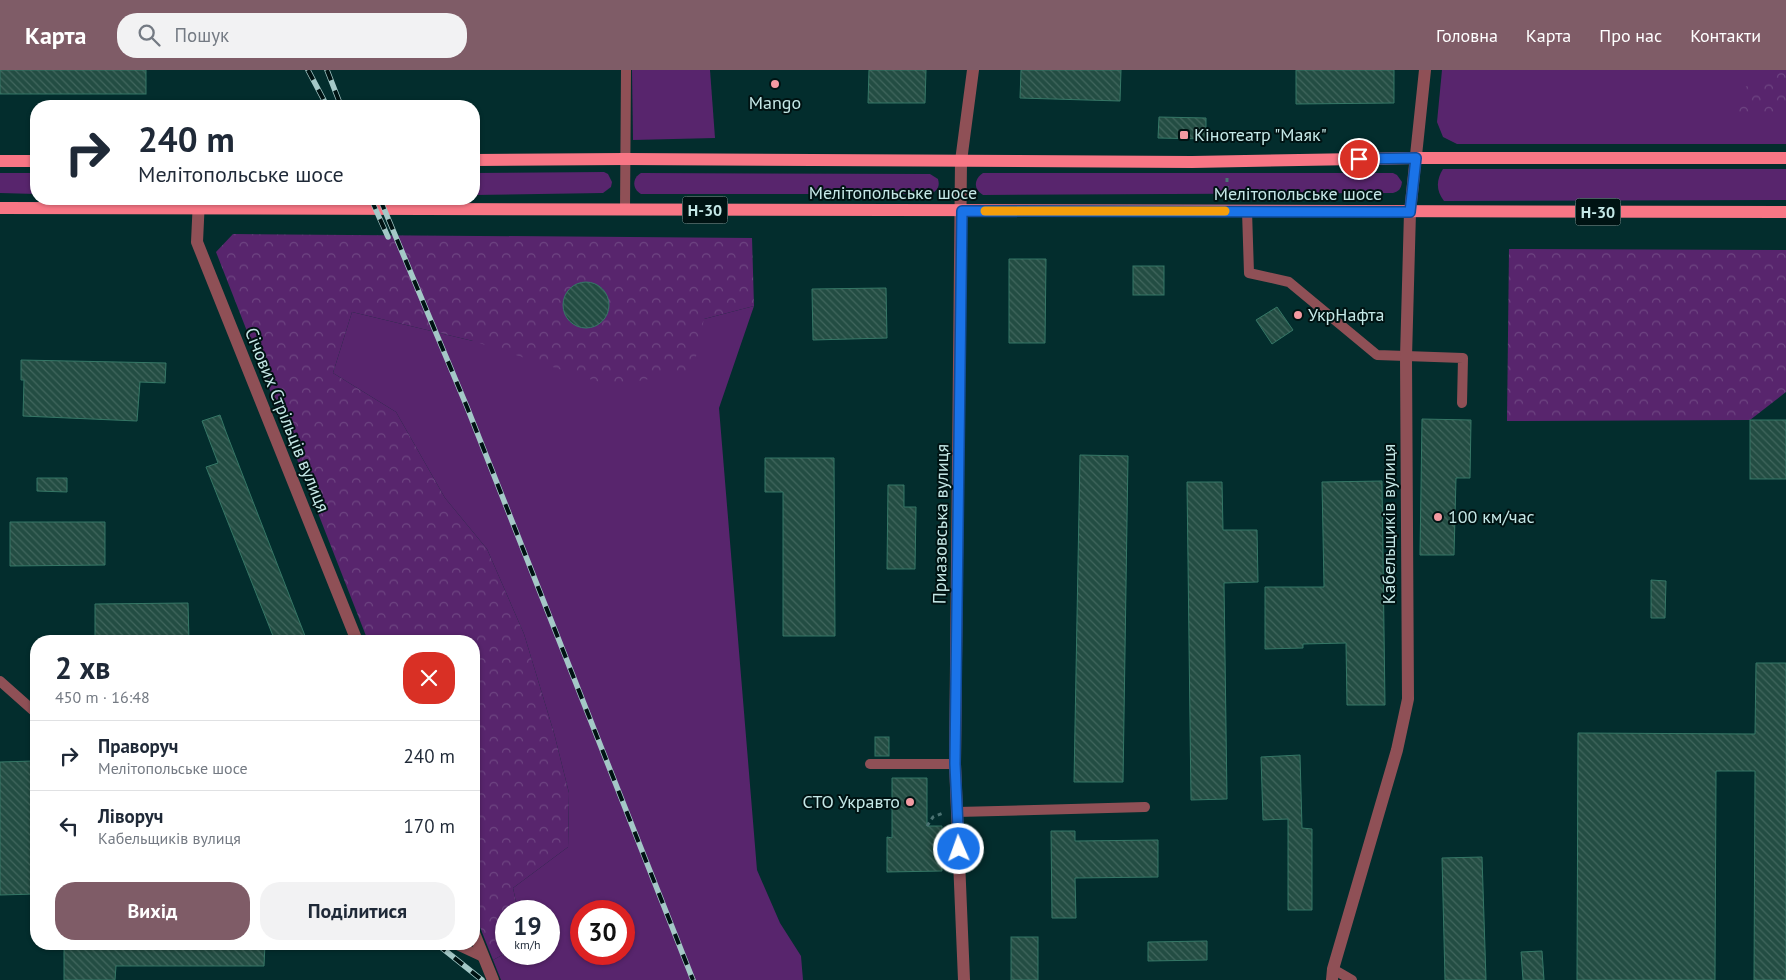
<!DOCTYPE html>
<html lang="uk">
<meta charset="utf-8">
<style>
:root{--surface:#fff;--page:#f2f2f3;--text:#1f2937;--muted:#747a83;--line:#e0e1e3;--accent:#7f5c67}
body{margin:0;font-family:"PT Sans",sans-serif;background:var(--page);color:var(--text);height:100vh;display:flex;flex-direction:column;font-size:19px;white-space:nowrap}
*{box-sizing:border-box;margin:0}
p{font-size:16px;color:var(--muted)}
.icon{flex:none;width:28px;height:28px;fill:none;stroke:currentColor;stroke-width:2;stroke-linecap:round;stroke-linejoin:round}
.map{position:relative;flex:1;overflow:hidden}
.sheet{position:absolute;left:30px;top:565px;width:450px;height:315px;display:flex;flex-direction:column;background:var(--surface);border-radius:20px;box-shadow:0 1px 4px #0004}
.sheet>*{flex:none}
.guide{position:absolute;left:30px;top:30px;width:450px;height:105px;border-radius:20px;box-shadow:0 1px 4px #0004;background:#fff;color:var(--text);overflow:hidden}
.speed{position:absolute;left:495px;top:830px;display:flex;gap:10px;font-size:25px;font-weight:700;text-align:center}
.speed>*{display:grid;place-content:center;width:65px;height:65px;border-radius:50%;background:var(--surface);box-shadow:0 1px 4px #0004;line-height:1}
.speed small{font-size:12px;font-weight:400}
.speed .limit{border:8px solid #d22;background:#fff;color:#111}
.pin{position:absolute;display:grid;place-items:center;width:42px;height:42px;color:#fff;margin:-21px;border:2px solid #fff;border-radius:50%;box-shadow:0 1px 5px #0007}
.me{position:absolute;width:55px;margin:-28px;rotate:358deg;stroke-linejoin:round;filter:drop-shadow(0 0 4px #0008)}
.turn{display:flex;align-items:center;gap:18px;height:105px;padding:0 25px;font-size:22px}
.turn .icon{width:65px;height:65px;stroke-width:2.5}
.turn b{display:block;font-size:35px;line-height:42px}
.round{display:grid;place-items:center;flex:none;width:52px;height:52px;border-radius:20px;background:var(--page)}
.overview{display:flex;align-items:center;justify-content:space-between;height:85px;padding:0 25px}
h1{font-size:30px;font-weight:800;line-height:38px}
.cta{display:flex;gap:10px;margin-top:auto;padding:10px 25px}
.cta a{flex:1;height:58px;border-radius:20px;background:var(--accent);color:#fff;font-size:20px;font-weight:800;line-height:58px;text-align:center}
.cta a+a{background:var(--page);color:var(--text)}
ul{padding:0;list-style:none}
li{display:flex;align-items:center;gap:15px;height:70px;padding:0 25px;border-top:1px solid var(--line)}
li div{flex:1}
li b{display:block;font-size:19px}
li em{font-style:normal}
header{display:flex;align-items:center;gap:30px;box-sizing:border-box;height:70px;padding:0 25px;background:var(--accent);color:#fff}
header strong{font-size:24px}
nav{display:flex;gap:28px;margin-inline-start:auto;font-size:18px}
.search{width:350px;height:45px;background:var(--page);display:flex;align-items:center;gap:12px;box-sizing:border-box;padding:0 18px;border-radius:20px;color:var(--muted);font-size:19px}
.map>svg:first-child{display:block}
</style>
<header>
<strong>Карта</strong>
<div class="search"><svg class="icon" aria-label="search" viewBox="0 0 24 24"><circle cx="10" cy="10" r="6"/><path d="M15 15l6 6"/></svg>Пошук</div>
<nav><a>Головна</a><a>Карта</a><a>Про нас</a><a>Контакти</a></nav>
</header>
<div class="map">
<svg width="1786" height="910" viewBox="0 0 1786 910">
<defs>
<pattern id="forest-crowns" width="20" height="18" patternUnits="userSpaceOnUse" patternTransform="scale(1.25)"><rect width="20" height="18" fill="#58256d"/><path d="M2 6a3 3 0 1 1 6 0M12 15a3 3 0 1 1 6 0" fill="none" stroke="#6e4582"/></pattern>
<pattern id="building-back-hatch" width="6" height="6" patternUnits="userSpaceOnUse" patternTransform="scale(1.25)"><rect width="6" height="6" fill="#234d43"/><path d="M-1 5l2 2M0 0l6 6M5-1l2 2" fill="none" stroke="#41675e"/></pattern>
</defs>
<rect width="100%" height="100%" fill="#032d2d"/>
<g fill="#58256d" fill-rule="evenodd">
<polygon points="632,0 710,0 715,68 633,70"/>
<polygon points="1442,0 1786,0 1786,74 1457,74 1443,67 1437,52"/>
<path d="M 1443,99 L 1786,99 L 1786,130 L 1444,131 C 1436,121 1436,110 1443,99 Z"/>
<polygon points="604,102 608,104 612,112 611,117 603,123 474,125 474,103"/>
<polygon points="0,103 36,103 36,124 0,123"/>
<path d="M 641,103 L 930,104 L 938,109 C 940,116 938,121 930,124 L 641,124 C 632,119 632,108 641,103 Z"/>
<path d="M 983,103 L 1393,103 L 1397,105 L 1402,112 C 1401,119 1399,121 1393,123 L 983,125 C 973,119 974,109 983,103 Z"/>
<path d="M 754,236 L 719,338 L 757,800 L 780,853 L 801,886 L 803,910 L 501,910 L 493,890 L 506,883 L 549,884 L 549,841 L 518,841 L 513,818 L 568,777 L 569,723 L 554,663 L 524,564 L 487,479 L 445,428 L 396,342 L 333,303 L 352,242 L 473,271 L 704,249 ZM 581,841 L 624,841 L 624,884 L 581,884 Z"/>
</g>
<g fill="url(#forest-crowns)">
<polygon points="1778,1 1786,1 1786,44 1737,46 1745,17"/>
<polygon points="233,164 752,168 754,236 704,249 693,301 611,316 473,271 352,242 333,303 396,342 445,428 487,479 524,564 554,663 569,723 568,777 513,818 518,841 506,841 506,883 493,890 474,842 474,571 368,571 216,182"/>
<polygon points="1509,179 1786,180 1786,322 1750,350 1507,351"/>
</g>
<g fill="url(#building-back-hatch)" stroke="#357766">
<rect x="0" y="0" width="146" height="24"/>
<polygon points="869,0 926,0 925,33 868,33"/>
<polygon points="1021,0 1121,0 1120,31 1020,28"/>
<polygon points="1296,0 1394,0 1394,33 1296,34"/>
<polygon points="1159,47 1206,48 1206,69 1158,68"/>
<polygon points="1009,189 1046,189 1045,273 1009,273"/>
<rect x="1133" y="196" width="31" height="29"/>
<circle cx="586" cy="235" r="23"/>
<polygon points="886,218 887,268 813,270 812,219"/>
<polygon points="1277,237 1293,260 1272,274 1256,250"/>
<polygon points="21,290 166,293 165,313 140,312 137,351 23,346 24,310 21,310"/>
<polygon points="220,345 226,362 307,571 275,571 206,397 218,393 202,351"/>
<polygon points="1422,349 1471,350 1470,408 1456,408 1454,485 1420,485"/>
<rect x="1750" y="350" width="36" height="59"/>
<polygon points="1080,385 1128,386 1123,712 1074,712"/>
<polygon points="765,388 834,388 835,566 783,566 783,422 765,422"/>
<polygon points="37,408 67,408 67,422 37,421"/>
<polygon points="1382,411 1385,635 1347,635 1346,573 1303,574 1303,578 1265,579 1265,517 1324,517 1322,412"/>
<polygon points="1187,412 1222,412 1223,460 1257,460 1258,512 1224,513 1227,729 1191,730"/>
<polygon points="888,415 904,415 904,437 916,437 915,499 887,499"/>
<polygon points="10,452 105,452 105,495 10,496"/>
<polygon points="1651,510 1666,511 1665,548 1651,548"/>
<polygon points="188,533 189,571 95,571 95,534"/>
<polygon points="1756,593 1786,593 1786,910 1754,910 1755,701 1716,701 1715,910 1577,910 1578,663 1755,664"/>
<rect x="875" y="667" width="14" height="19"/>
<polygon points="1300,685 1302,758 1312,759 1312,840 1288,840 1288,749 1263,750 1261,687"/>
<polygon points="33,691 36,824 0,825 0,692"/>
<polygon points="892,708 927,708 927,756 942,756 942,801 887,802 887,767 892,768"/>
<polygon points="1051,761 1075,761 1075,771 1158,770 1158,807 1075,808 1076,848 1052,848"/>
<polygon points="1482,787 1486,910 1445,910 1442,788"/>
<rect x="1011" y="867" width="27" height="43"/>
<polygon points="1207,871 1207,890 1148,891 1148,872"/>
<polygon points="64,874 265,874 264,896 116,896 115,910 64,910"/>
<polygon points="1542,881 1544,910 1523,910 1521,882"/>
</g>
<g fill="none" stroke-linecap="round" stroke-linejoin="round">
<g stroke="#4b7272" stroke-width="3" stroke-dasharray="4 4" stroke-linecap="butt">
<polyline points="1227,128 1227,104"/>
<polyline points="927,756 933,747 943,743"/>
</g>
<g stroke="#8f5056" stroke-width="10">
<polyline points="625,140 626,0"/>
<polyline points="1247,141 1249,203 1289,212 1377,285 1463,288 1462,333"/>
<polyline points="0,611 36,643"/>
<polyline points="870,694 955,694"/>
<polyline points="957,742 1145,737"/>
<polyline points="455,874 483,887"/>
<polyline points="1333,899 1352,910"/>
</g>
<g stroke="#8f5056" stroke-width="12">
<polyline points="964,910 955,694 961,91 973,0"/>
<polyline points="1332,910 1333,899 1397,680 1408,629 1406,287 1410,142"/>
</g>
<g stroke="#8f5056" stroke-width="12">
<polyline points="199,129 197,172 357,571"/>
<polyline points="1410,142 1425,0"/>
<polyline points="474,863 493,910"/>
</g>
<g stroke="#f87685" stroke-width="12">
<polyline points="474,90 625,89 1192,92 1416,88 1786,88"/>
<polyline points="0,91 36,91"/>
<polyline points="0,138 1786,142"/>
</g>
<g stroke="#a4c8c7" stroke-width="5.5">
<g id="rail">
<polyline points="308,0 327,36"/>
<polyline points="327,0 341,36"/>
<polyline points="371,129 388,167"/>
<polyline points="380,129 467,337 693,910"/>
<polyline points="437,874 482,910"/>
</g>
</g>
<use href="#rail" stroke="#001313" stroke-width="4" stroke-dasharray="11" stroke-linecap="butt"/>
</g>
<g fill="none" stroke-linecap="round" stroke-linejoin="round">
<g stroke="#114b97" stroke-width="12">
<polyline id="route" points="959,779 955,694 962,141 1410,142 1416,88 1359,89"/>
</g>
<use href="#route" stroke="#1a73e8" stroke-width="9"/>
<polyline stroke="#f59e0b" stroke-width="9" points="985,141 1225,141"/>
</g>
<g fill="#f49aa2" stroke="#001313" stroke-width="2">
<circle cx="775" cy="14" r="5"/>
<rect x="1179" y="60" width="10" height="10" rx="2.5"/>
<circle cx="1298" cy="245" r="5"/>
<circle cx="1438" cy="447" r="5"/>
<circle cx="910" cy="732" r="5"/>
</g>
<g text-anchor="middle" stroke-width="4" stroke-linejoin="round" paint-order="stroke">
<g fill="#001313" stroke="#8aa8a7" stroke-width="1">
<rect x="682.5" y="126.5" width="45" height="27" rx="4"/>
<rect x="1575.5" y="128.5" width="45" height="27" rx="4"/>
</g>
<g font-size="16" font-weight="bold" fill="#c5e8e7">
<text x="705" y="146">Н-30</text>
<text x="1598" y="148">Н-30</text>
</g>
<g font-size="18" fill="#c5e8e7" stroke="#001313" text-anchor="start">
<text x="775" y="39" text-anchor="middle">Mango</text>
<text x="1194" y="71">Кінотеатр "Маяк"</text>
<text x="1308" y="251">УкрНафта</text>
<text x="1448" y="453">100 км/час</text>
<text x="900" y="738" text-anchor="end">СТО Укравто</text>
</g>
<g font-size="18" fill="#c5e8e7" stroke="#001313">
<text x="893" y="129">Мелітопольське шосе</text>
<text x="1298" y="130">Мелітопольське шосе</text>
<text transform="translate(287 350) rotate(68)" y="6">Січових Стрільців вулиця</text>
<text transform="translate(941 454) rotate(-89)" y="6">Приазовська вулиця</text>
<text transform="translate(1389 454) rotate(-90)" y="6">Кабельщиків вулиця</text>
</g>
</g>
</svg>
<div class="speed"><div>19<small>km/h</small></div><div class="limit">30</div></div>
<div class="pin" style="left:1359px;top:89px;background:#d93025"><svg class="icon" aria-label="arrive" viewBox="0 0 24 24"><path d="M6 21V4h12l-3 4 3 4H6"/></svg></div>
<svg class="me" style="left:959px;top:779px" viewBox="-20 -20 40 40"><circle r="17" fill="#1a73e8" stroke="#fff" stroke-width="3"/><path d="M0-11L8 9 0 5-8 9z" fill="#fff"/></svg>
<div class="guide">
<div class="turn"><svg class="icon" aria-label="right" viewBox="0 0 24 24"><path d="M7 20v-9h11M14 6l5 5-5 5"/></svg><div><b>240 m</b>Мелітопольське шосе</div></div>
</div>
<section class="sheet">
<div class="overview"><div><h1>2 хв</h1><p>450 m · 16:48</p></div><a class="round" style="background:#d93025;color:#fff"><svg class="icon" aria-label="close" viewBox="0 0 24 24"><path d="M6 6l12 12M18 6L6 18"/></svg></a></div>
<ul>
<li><svg class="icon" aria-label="right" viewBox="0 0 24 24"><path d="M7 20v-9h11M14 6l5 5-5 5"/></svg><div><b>Праворуч</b><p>Мелітопольське шосе</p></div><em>240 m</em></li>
<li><svg class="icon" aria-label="left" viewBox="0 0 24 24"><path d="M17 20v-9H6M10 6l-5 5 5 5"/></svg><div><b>Ліворуч</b><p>Кабельщиків вулиця</p></div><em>170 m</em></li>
</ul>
<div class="cta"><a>Вихід</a><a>Поділитися</a></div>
</section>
</div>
